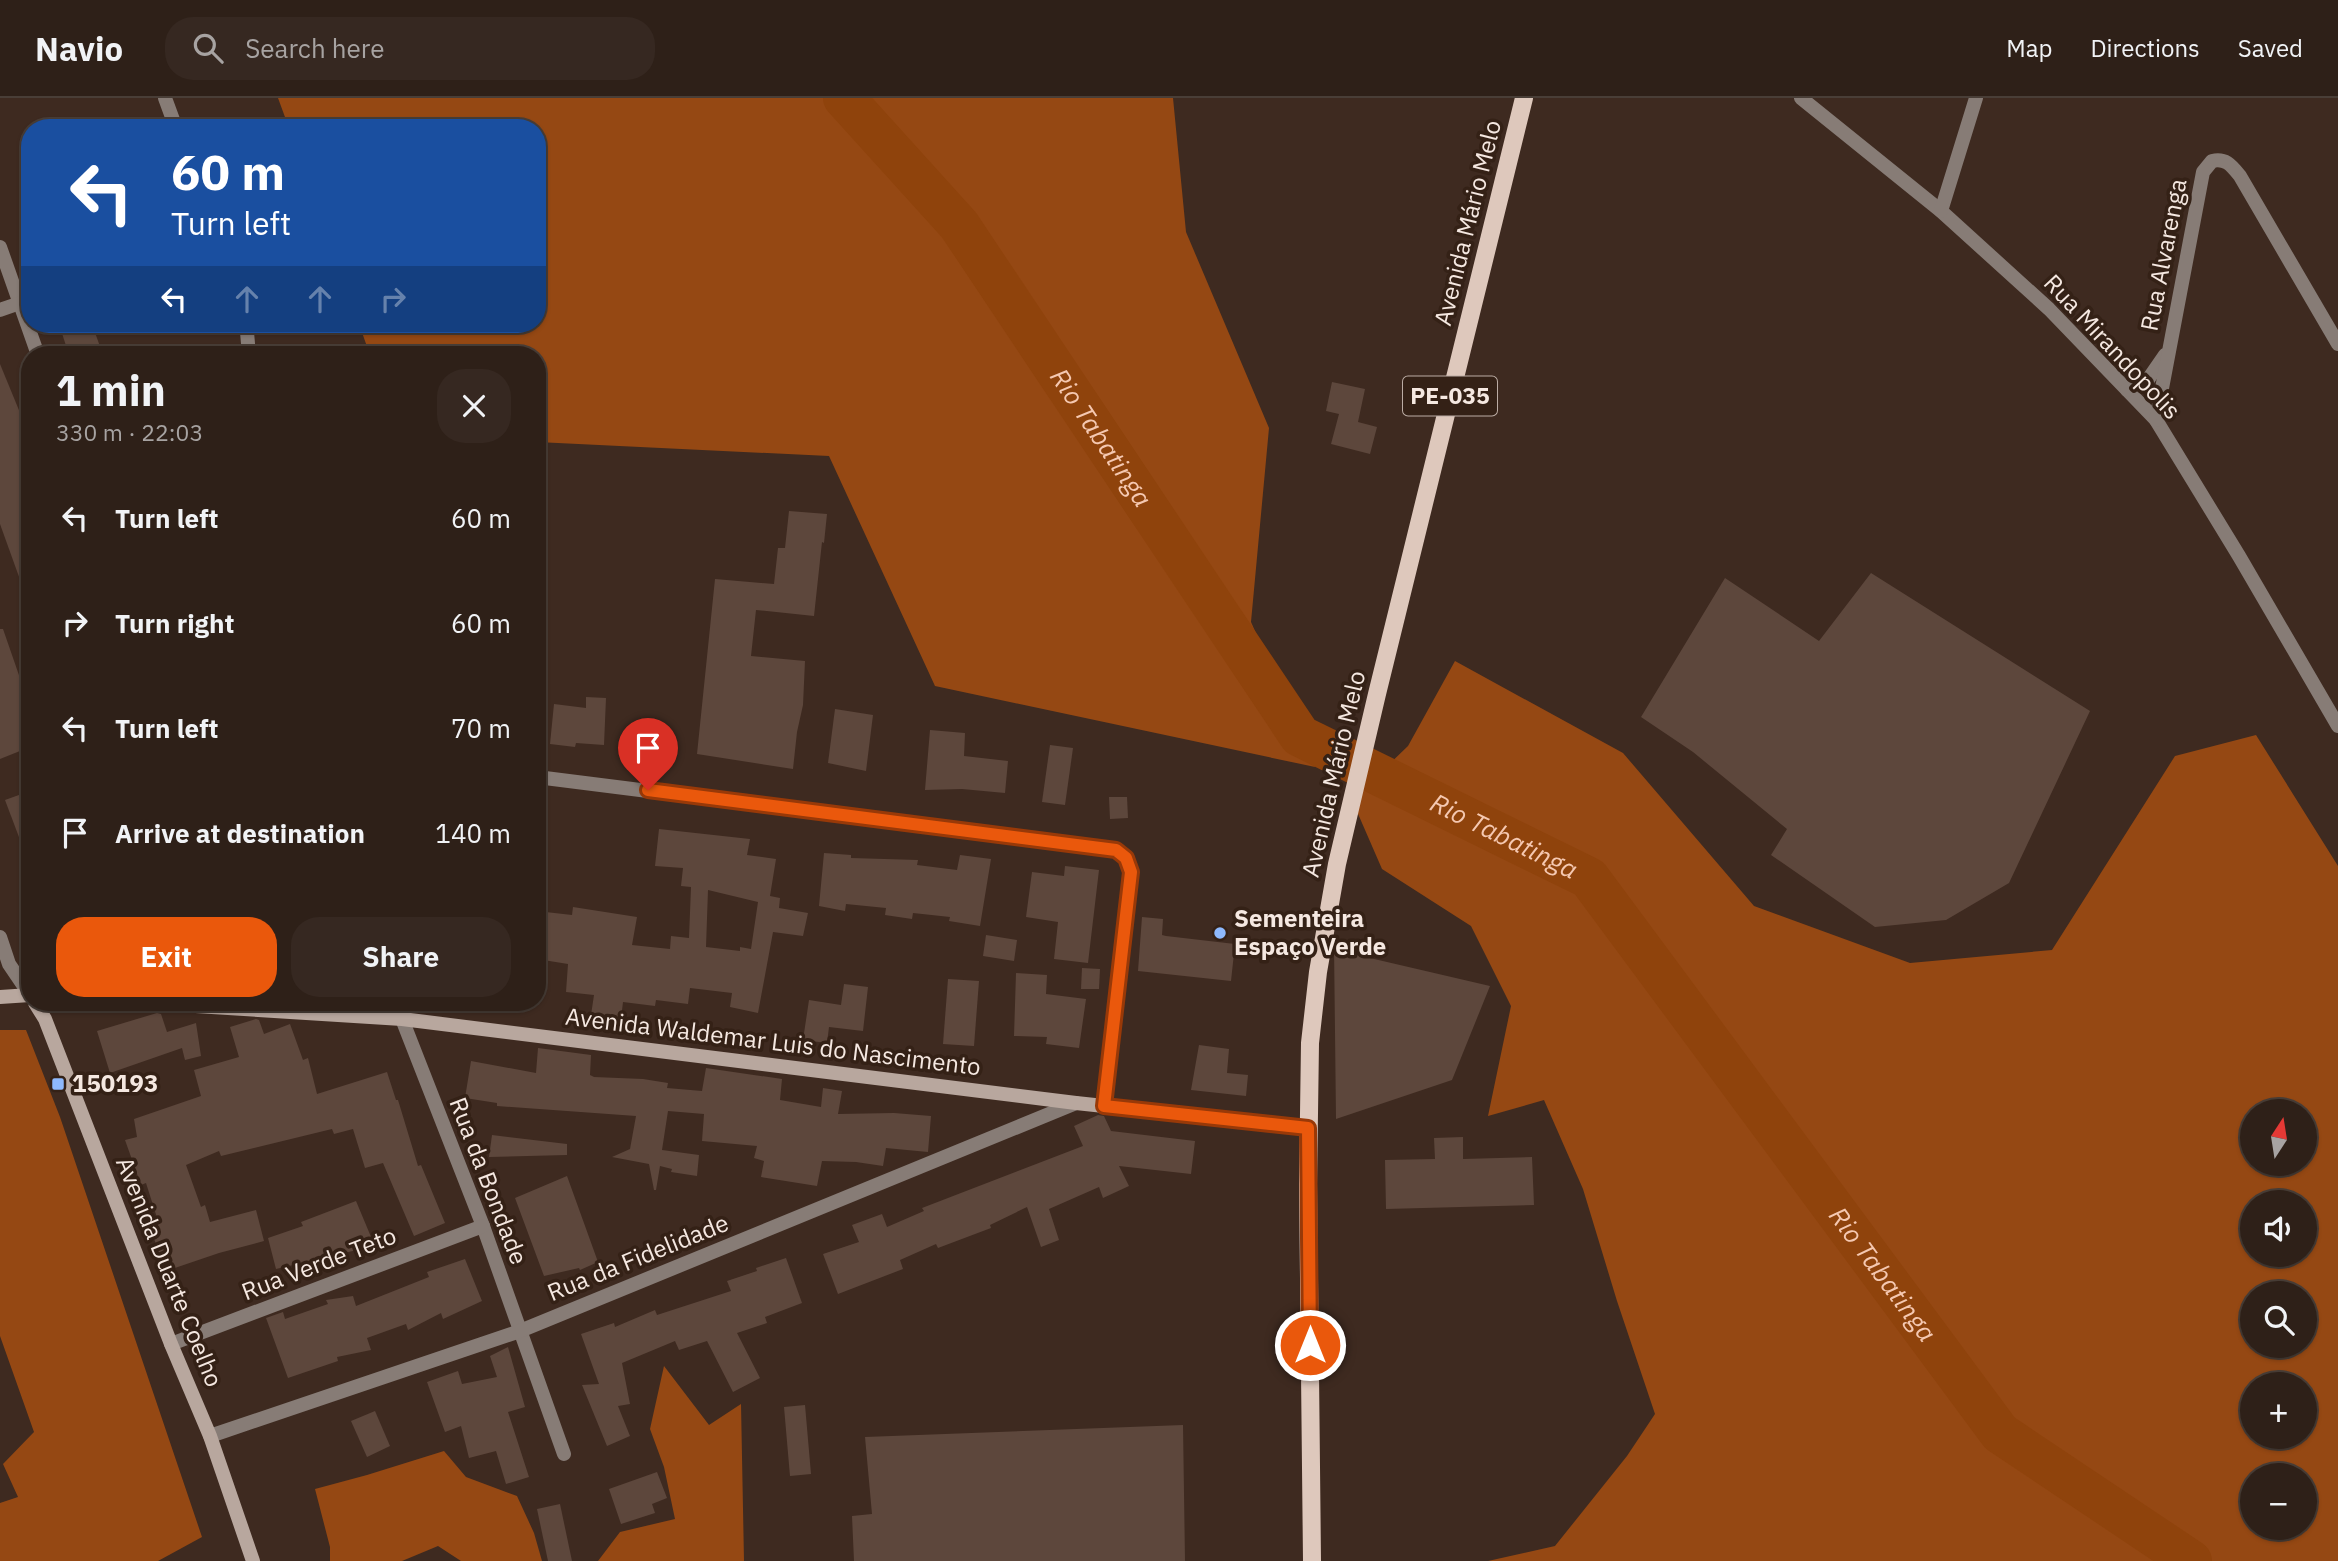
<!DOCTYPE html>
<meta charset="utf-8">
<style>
:root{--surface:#2e2018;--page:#362821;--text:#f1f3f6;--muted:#a7a3a2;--line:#493e37;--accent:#ea580c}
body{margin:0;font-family:"IBM Plex Sans",sans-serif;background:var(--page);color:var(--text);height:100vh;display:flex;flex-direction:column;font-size:26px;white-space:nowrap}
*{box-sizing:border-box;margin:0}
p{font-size:23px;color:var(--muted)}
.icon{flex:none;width:38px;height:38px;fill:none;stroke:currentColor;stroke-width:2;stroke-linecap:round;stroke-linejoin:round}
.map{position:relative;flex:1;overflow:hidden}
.drawer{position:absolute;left:21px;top:248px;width:525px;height:665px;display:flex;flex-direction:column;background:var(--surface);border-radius:28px;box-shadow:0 2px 5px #0004,0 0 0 2px var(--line)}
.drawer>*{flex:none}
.top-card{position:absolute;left:21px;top:21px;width:525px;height:214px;border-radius:28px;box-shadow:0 2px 5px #0004,0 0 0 2px var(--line);background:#1a4fa0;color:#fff;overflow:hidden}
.needle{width:46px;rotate:12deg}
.buttons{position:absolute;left:2240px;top:1001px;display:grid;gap:14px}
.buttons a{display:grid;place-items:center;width:77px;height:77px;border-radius:50%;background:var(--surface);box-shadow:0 2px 5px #0004,0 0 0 2px var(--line);font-size:35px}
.pin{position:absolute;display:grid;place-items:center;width:60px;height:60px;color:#fff;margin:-72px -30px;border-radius:50% 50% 50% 0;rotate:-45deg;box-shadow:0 0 7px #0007}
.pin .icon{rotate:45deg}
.me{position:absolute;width:77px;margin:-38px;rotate:0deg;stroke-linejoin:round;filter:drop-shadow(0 0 5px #0008)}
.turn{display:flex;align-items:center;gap:24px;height:147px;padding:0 35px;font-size:32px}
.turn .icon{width:91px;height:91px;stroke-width:2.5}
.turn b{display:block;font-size:49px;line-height:60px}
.lanes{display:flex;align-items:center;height:66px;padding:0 35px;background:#0003;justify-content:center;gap:35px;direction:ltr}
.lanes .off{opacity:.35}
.round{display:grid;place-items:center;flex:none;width:74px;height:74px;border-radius:28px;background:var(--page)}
.head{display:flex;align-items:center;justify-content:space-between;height:119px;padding:0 35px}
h1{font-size:42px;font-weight:700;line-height:52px}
.action{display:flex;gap:14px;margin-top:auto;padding:14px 35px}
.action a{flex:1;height:80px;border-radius:28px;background:var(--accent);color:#fff;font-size:28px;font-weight:700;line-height:80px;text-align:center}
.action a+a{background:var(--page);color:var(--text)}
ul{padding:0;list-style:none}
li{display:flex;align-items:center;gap:21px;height:105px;padding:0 35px}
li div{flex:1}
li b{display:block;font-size:26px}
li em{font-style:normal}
header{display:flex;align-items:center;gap:42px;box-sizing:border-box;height:98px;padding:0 35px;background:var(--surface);border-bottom:2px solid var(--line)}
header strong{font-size:33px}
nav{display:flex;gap:38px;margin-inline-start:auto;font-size:24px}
.search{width:490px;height:63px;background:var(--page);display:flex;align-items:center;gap:18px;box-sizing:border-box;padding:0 24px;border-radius:28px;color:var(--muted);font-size:26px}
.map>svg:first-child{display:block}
</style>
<header>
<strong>Navio</strong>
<div class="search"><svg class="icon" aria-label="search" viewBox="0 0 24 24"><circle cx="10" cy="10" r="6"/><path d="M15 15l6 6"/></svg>Search here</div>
<nav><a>Map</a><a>Directions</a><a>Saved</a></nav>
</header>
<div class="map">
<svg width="2338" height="1463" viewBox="0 0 2338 1463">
<rect width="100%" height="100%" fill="#3e2a20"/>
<g fill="#954813" fill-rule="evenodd">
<polygon points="278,0 1173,0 1186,134 1269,330 1251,524 1315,669 935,588 829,358 537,344 537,257 370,257 359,226 537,226 537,30 289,30"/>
<path d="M 1455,563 L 1623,655 L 1754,808 L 1910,865 L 2052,852 L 2175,658 L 2256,637 L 2338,768 L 2338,1463 L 1488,1463 L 1555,1448 L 1627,1358 L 1655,1316 L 1617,1203 L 1583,1091 L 1544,1002 L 1488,1018 L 1511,908 L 1471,828 L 1382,771 L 1352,702 L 1408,648 ZM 2252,1013 L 2305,1013 L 2305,1066 L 2252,1066 ZM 2252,1104 L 2305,1104 L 2305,1157 L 2252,1157 ZM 2252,1195 L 2305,1195 L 2305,1248 L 2252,1248 ZM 2252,1286 L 2305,1286 L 2305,1339 L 2252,1339 ZM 2252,1377 L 2305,1377 L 2305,1430 L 2252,1430 Z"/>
<polygon points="0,932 26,932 60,1019 202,1439 158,1463 0,1463 0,1405 18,1399 3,1366 34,1334 0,1238"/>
<polygon points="664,1268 709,1327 741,1306 744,1463 598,1463 620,1434 675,1421 664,1369 650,1331"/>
<polygon points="444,1353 466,1379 517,1398 534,1435 542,1463 461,1463 438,1448 402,1463 330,1463 330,1449 315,1391 367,1377"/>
</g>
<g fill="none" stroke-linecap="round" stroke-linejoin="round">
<path stroke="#8f430c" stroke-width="42" id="s1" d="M 844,0 L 959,127 L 1300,638 L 1589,780 L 2000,1335 L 2191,1463"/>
</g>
<g fill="#5d473c" fill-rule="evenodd">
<polygon points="59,226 92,226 103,257 69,257"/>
<polygon points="0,266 30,339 30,501 27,501 0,426"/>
<polygon points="1332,284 1365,291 1358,324 1377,329 1370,356 1331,346 1339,316 1326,313"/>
<polygon points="789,413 827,416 824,445 822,444 814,518 756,512 751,558 805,563 803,607 797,634 793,671 697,656 715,481 774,486 778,450 785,450"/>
<polygon points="1871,475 2090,613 2009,785 1946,822 1875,829 1771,757 1787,731 1693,654 1641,619 1725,480 1819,543"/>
<polygon points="0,531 3,531 21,583 30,580 30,649 0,661"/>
<polygon points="586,599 606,600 604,647 576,645 575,649 550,646 554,606 586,610"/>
<polygon points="835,611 873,617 866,673 828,665"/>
<polygon points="930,632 965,635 964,658 1008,663 1005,695 962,691 925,692"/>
<polygon points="1050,647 1073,650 1065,707 1042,704"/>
<polygon points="30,693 30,763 28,763 5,702"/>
<polygon points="1109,699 1127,699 1128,720 1110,721"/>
<path d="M 659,731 L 750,741 L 747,757 L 776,761 L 770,798 L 780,800 L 779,810 L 808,815 L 803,838 L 773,834 L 758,915 L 730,909 L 732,895 L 690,890 L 688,906 L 656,902 L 655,908 L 623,904 L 621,921 L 591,917 L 594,897 L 566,894 L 568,866 L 537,861 L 537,813 L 572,817 L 573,809 L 637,819 L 632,847 L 670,851 L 671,838 L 689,840 L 691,789 L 681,788 L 683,770 L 655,768 ZM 708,792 L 758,804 L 751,851 L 740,849 L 740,853 L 706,849 Z"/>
<polygon points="824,755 851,757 851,760 918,762 917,767 957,772 960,757 991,761 980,828 949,823 950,819 913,815 912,821 885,817 886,810 846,806 845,813 819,808"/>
<polygon points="1065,768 1099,772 1088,865 1054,861 1058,824 1026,819 1032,774 1064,778"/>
<polygon points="1142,819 1163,821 1162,837 1166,838 1235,846 1231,883 1138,873"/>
<polygon points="986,837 1017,842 1014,863 983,858"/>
<polygon points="1334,847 1357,857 1490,888 1452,982 1336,1021"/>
<polygon points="1082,870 1100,871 1099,891 1081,891"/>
<polygon points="1016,875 1047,877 1046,896 1086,901 1079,950 1046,946 1047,939 1014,938"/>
<polygon points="948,881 979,883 974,948 943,946"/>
<polygon points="844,886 868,889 863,933 829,929 827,945 803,942 809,902 841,907"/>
<polygon points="157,915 161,916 167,934 196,925 201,958 185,962 182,950 110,975 97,933"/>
<polygon points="256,921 259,922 264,936 290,926 303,962 308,960 317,996 387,974 396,1002 398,1002 418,1068 421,1067 445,1125 414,1138 383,1065 365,1070 353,1031 334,1036 332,1031 221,1058 219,1053 186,1067 201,1109 205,1107 210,1124 256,1112 264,1143 219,1155 166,1173 150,1130 159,1126 146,1085 141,1087 125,1042 137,1039 134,1021 201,998 194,972 239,959 230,929"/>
<polygon points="1199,947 1229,951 1227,975 1248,977 1246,998 1191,992"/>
<polygon points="538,950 591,957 590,977 594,979 643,981 668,985 667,990 702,993 706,970 782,981 780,1002 821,1009 823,990 842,993 838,1016 894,1015 931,1018 928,1054 886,1050 883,1068 856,1064 822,1063 817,1088 761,1079 764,1063 754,1060 757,1048 702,1043 704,1016 668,1013 662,1052 699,1057 697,1078 671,1074 672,1071 660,1068 656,1092 654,1092 649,1066 612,1059 630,1051 636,1018 497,1008 497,1005 465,1000 471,963 536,975"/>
<polygon points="1098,1017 1104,1018 1111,1033 1195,1043 1191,1076 1119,1068 1129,1088 1103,1100 1099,1089 1049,1111 1059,1142 1041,1149 1027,1109 990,1127 991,1130 938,1150 936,1146 900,1162 903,1171 838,1196 823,1156 859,1144 852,1127 882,1116 887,1129 924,1113 922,1110 1083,1048 1074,1028"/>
<polygon points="492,1037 567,1046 567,1057 489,1059"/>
<polygon points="1463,1039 1463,1061 1532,1059 1534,1107 1386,1111 1385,1062 1435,1061 1434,1040"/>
<polygon points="567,1078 598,1164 580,1172 579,1170 544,1178 515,1100"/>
<polygon points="356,1103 374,1146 361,1151 276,1171 268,1140 303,1128 301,1124"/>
<polygon points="786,1160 802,1205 765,1219 767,1225 737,1235 760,1280 733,1294 707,1243 679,1252 675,1243 622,1265 630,1306 618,1308 630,1338 607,1348 582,1287 599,1286 581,1236 614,1225 615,1229 655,1212 657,1217 731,1193 727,1183 757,1173 756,1170"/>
<polygon points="465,1161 482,1203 443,1221 441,1215 408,1232 406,1226 367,1240 371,1252 337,1259 338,1263 288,1280 266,1220 283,1214 285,1221 328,1206 326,1202 353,1198 356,1208 429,1179 427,1174"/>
<polygon points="508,1249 525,1309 508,1314 529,1379 506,1386 496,1353 469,1360 461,1328 445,1334 427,1284 458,1273 462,1286 497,1279 490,1258"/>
<polygon points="805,1307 811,1376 790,1378 784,1309"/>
<polygon points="375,1313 390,1348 367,1359 351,1323"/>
<polygon points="1183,1327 1185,1463 854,1463 852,1418 872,1416 865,1339"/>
<polygon points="657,1374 667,1400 652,1406 655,1415 621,1426 609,1391"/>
<polygon points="560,1406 572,1463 548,1463 537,1411"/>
</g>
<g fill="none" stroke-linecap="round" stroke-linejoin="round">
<g stroke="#877c76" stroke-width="14">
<polyline points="165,0 176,30"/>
<polyline points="1801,0 1941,113 2049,211 2156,322 2239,458 2338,628"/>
<polyline points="1941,113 1976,0"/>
<polyline points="0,149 38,257"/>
<polyline points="0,212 20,205"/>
<polyline points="244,226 247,234 249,257"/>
<polyline points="2127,292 2147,283 2165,257"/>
<path d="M 2156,322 L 2203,74 L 2212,63 C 2226,60 2231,67 2240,78 L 2338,246"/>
<polyline points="537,679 1116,752 1127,760 1131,774 1104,1008"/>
<polyline points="0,839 9,866 30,897"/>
<polyline points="400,905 402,921 483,1128 564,1356"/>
<polyline points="171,1246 483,1128"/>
<polyline points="210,1338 520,1233 1076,1005"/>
</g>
<g stroke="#b8a79e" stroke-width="14">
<polyline points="0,899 30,897"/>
<polyline points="35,905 45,921 171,1246 210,1338 253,1463"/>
<polyline points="147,905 402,921 1076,1005 1309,1030"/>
</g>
<polyline stroke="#dec8bc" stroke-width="18" points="1312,1463 1308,1086 1310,945 1318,874 1337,766 1377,596 1524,0"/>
</g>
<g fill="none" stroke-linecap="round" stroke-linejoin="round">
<g stroke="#983908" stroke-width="18">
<polyline id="route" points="648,692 1116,752 1126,760 1131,774 1104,1008 1308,1030 1310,1247"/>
</g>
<use href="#route" stroke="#ea580c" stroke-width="12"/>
</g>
<g fill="#8eb9fd" stroke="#342116" stroke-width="2.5">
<circle cx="1220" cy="835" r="7"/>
<rect x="51" y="979" width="14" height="14" rx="3.5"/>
</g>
<g text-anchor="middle" stroke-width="7" stroke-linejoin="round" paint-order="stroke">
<rect fill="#342116" stroke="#bbaca4" stroke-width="2" x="1403" y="278.5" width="94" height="39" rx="5"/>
<g font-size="23" font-weight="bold" fill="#f5e8e1">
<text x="1450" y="306">PE-035</text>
</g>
<g font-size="24" fill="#f5e8e1" stroke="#342116">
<text transform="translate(1468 125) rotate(-76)" y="8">Avenida Mário Melo</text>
<text transform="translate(2164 157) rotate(-79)" y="8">Rua Alvarenga</text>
<text transform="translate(2112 249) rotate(47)" y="8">Rua Mirandopolis</text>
<text transform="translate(1334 676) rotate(-77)" y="8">Avenida Mário Melo</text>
<text transform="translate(773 944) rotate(7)" y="8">Avenida Waldemar Luis do Nascimento</text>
<text transform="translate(488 1083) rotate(69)" y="8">Rua da Bondade</text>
<text transform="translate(638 1160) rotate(-22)" y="8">Rua da Fidelidade</text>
<text transform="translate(319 1166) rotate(-21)" y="8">Rua Verde Teto</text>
<text transform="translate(169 1174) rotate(68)" y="8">Avenida Duarte Coelho</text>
</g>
<g font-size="24" font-weight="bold" fill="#f5e8e1" stroke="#342116" text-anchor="start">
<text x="1234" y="829">Sementeira<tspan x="1234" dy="28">Espaço Verde</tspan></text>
<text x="72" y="994">150193</text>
</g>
<g font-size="26" font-style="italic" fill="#f5c8b1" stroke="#342116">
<text dy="9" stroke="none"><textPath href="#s1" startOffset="427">Rio Tabatinga</textPath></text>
<text dy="9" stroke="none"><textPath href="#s1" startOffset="1013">Rio Tabatinga</textPath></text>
<text dy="9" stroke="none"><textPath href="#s1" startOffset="1601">Rio Tabatinga</textPath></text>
</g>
</g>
</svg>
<div class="buttons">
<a><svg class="needle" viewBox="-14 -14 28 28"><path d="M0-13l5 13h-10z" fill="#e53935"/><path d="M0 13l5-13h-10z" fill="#a7a3a2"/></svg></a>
<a><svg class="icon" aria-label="sound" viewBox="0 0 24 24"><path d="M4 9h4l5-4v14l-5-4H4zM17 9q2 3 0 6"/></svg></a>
<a><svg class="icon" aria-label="search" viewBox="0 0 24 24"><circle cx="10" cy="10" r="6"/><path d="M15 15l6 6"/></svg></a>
<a>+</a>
<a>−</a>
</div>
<div class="pin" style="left:648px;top:692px;background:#d93025"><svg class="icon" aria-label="arrive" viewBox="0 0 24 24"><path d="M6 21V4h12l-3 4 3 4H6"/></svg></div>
<svg class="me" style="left:1310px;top:1247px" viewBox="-20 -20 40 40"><circle r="17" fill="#ea580c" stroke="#fff" stroke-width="3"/><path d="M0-11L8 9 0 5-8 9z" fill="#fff"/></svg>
<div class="top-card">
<div class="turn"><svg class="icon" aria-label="left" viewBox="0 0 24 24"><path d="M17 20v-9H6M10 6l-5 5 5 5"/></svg><div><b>60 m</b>Turn left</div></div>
<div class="lanes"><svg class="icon" aria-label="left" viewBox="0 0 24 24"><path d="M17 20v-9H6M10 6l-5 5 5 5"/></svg><svg class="icon off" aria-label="ahead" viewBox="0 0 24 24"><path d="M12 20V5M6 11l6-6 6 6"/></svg><svg class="icon off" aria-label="ahead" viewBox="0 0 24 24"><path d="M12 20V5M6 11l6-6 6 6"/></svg><svg class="icon off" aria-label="right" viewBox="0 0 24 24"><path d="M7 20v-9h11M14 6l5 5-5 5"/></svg></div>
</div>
<section class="drawer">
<div class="head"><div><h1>1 min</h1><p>330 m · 22:03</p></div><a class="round"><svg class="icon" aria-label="close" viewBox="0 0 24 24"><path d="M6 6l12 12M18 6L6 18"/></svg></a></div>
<ul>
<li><svg class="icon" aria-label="left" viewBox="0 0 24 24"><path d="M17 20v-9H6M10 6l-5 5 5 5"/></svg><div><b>Turn left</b></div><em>60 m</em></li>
<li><svg class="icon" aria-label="right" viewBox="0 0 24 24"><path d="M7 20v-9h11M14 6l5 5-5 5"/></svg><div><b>Turn right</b></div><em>60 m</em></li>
<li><svg class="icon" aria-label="left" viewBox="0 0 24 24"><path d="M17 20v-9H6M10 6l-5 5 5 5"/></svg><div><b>Turn left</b></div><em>70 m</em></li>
<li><svg class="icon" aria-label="arrive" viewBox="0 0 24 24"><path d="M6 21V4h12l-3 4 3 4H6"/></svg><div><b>Arrive at destination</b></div><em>140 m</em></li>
</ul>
<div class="action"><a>Exit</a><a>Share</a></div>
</section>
</div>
